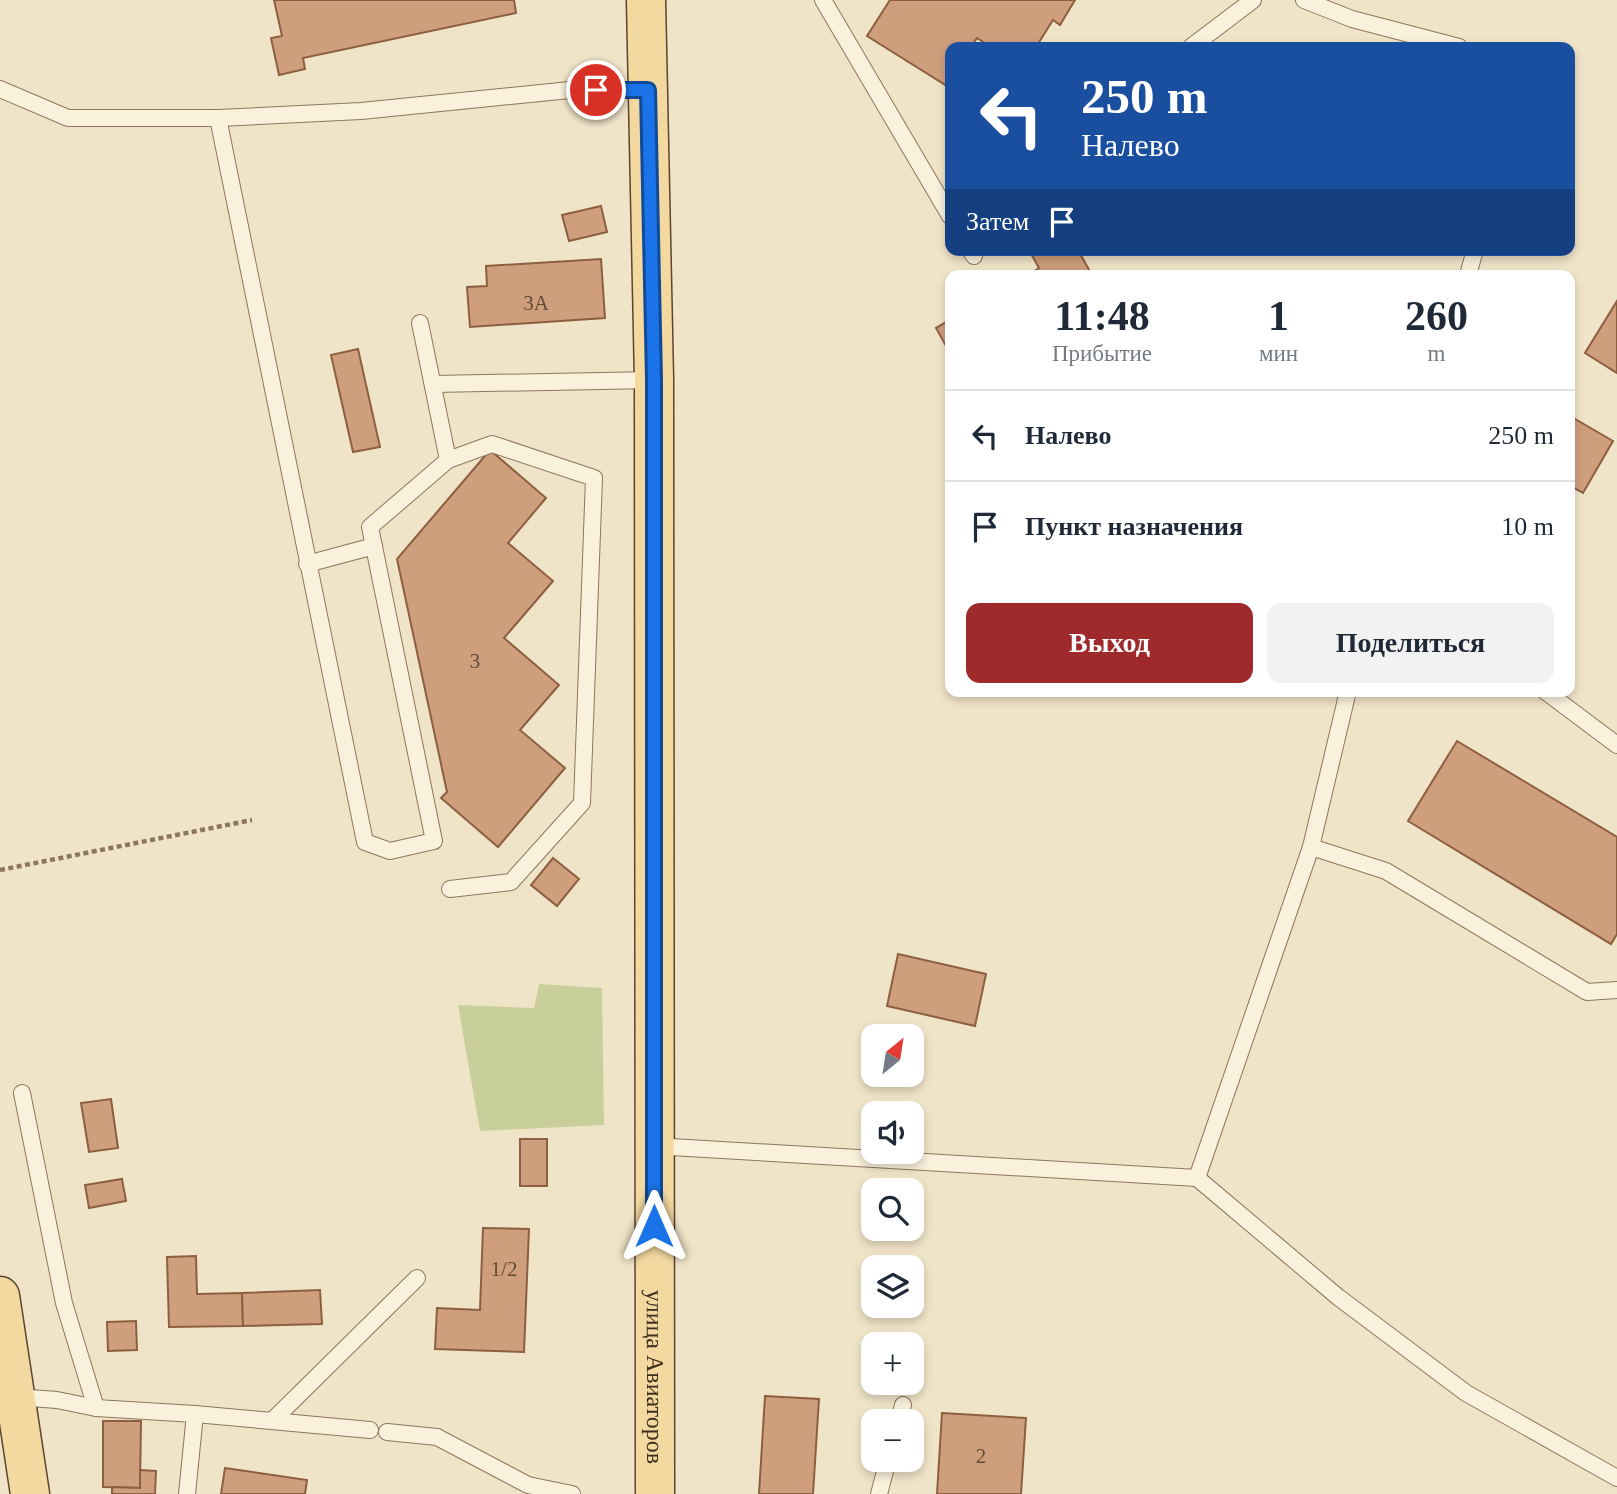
<!DOCTYPE html>
<html lang="ru">
<meta charset="utf-8">
<style>
:root{--surface:#fff;--page:#f2f2f3;--text:#1f2937;--muted:#747a83;--line:#e0e1e3;--accent:#9e2a2b}
body{margin:0;font-family:"Times New Roman",serif;background:var(--page);color:var(--text);height:100vh;display:flex;flex-direction:column;font-size:26px;white-space:nowrap}
*{box-sizing:border-box;margin:0}
p{font-size:23px;color:var(--muted)}
.icon{flex:none;width:38px;height:38px;fill:none;stroke:currentColor;stroke-width:2;stroke-linecap:round;stroke-linejoin:round}
.map{position:relative;flex:1;overflow:hidden}
.details{position:absolute;left:945px;top:270px;width:630px;height:427px;display:flex;flex-direction:column;background:var(--surface);border-radius:14px;box-shadow:0 4px 10px #0003}
.details>*{flex:none}
.banner{position:absolute;left:945px;top:42px;width:630px;height:214px;border-radius:14px;box-shadow:0 4px 10px #0003;background:#1a4fa0;color:#fff;overflow:hidden}
.needle{width:46px;rotate:30deg}
.buttons{position:absolute;left:861px;top:1024px;display:grid;gap:14px}
.buttons a{display:grid;place-items:center;width:63px;height:63px;border-radius:14px;background:var(--surface);box-shadow:0 4px 10px #0003;font-size:35px}
.pin{position:absolute;display:grid;place-items:center;width:60px;height:60px;color:#fff;margin:-30px;border:4px solid #fff;border-radius:50%;box-shadow:0 2px 7px #0007}
.me{position:absolute;width:77px;margin:-38px;rotate:0deg;stroke-linejoin:round;filter:drop-shadow(0 0 5px #0008)}
.turn{display:flex;align-items:center;gap:24px;height:147px;padding:0 21px;font-size:32px}
.turn .icon{width:91px;height:91px;stroke-width:2.5}
.turn b{display:block;font-size:49px;line-height:60px}
.then{display:flex;align-items:center;height:66px;padding:0 21px;background:#0003;gap:14px;font-size:26px}
.eta{display:flex;justify-content:space-evenly;align-items:center;height:119px;text-align:center}
.eta b{font-size:42px;font-weight:700;line-height:49px}
.cta{display:flex;gap:14px;margin-top:auto;padding:14px 21px}
.cta a{flex:1;height:80px;border-radius:14px;background:var(--accent);color:#fff;font-size:28px;font-weight:700;line-height:80px;text-align:center}
.cta a+a{background:var(--page);color:var(--text)}
ul{padding:0;list-style:none}
li{display:flex;align-items:center;gap:21px;height:91px;padding:0 21px;border-top:2px solid var(--line)}
li div{flex:1}
li b{display:block;font-size:26px}
li em{font-style:normal}
.map>svg:first-child{display:block}
</style>
<div class="map">
<svg width="1617" height="1494" viewBox="0 0 1617 1494">
<rect width="100%" height="100%" fill="#f0e4c8"/>
<polygon fill="#c9cf9b" points="539,984 602,988 604,1125 480,1131 458,1005 534,1008"/>
<g fill="#cf9f7d" stroke="#8d5f41" stroke-width="2">
<polygon points="274,0 514,0 516,13 303,58 305,69 279,75 271,38 282,36"/>
<polygon points="890,0 1075,0 1060,25 1053,20 1036,47 991,47 977,38 971,47 950,47 950,80 947,86 867,36"/>
<polygon points="601,206 607,232 569,241 562,215"/>
<polygon points="1029,250 1078,250 1092,275 1028,275 1039,268"/>
<polygon points="601,259 605,318 470,327 467,287 487,286 486,266"/>
<polygon points="1617,301 1617,373 1585,353"/>
<polygon points="950,320 950,353 936,328"/>
<polygon points="358,349 380,447 353,452 331,355"/>
<polygon points="1570,416 1613,441 1583,493 1570,486"/>
<polygon points="490,450 546,498 508,543 553,581 504,638 559,685 520,730 565,768 498,847 441,798 447,792 397,559"/>
<polygon points="1457,741 1617,837 1617,934 1611,944 1408,821"/>
<polygon points="553,858 579,879 557,906 531,885"/>
<polygon points="898,954 986,974 975,1026 887,1006"/>
<polygon points="111,1099 118,1148 89,1152 81,1103"/>
<rect x="520" y="1139" width="27" height="47"/>
<polygon points="122,1179 126,1201 89,1208 85,1185"/>
<polygon points="483,1228 529,1229 524,1352 435,1349 437,1308 480,1310"/>
<polygon points="196,1256 197,1294 242,1293 243,1326 169,1327 167,1257"/>
<polygon points="320,1290 322,1324 243,1326 242,1293"/>
<polygon points="136,1321 137,1350 108,1351 107,1322"/>
<polygon points="765,1396 819,1399 813,1494 759,1494"/>
<polygon points="942,1413 1026,1418 1021,1494 937,1494"/>
<polygon points="103,1421 141,1421 140,1488 103,1487"/>
<polygon points="225,1468 307,1480 305,1494 221,1494"/>
<polygon points="140,1470 156,1471 155,1494 112,1494 112,1487 140,1488"/>
</g>
<g fill="none" stroke-linecap="round" stroke-linejoin="round">
<g stroke="#8d765c" stroke-width="18">
<g id="lane">
<polyline points="823,0 950,216"/>
<polyline points="1304,0 1352,19 1459,47"/>
<polyline points="1191,47 1253,0"/>
<polyline points="0,89 68,118 218,118 361,111 570,90 648,90"/>
<polyline points="218,118 365,842 390,851 434,841 370,527 448,460 492,444 594,478 582,803 511,882 450,889"/>
<polyline points="970,250 974,256"/>
<polyline points="1468,275 1475,250"/>
<polyline points="420,323 448,460"/>
<polyline points="433,384 654,380"/>
<polyline points="307,564 374,546"/>
<polyline points="1348,691 1311,847 1197,1178 1338,1297 1466,1393 1617,1478"/>
<polyline points="1545,691 1617,745"/>
<polyline points="1311,847 1386,871 1587,992 1617,990"/>
<polyline points="22,1093 64,1303 96,1408"/>
<polyline points="654,1146 1197,1178"/>
<polyline points="17,1397 57,1400 96,1408 195,1414 370,1430"/>
<polyline points="272,1421 417,1278"/>
<polyline points="899,1421 903,1405"/>
<polyline points="387,1432 437,1437 528,1485 572,1494"/>
<polyline points="187,1494 195,1414"/>
<polyline points="879,1494 888,1460"/>
</g>
</g>
<g stroke="#5b4430" stroke-width="41">
<g id="primary">
<path id="s1" d="M 646,0 L 654,380 L 655,1494"/>
<polyline points="0,1296 30,1494"/>
</g>
</g>
<polyline stroke="#8d765c" stroke-width="4.5" stroke-dasharray="5 3.5" stroke-linecap="butt" points="0,870 252,820"/>
<use href="#lane" stroke="#faf1dc" stroke-width="16"/>
<use href="#primary" stroke="#f3d9a0" stroke-width="38"/>
</g>
<g fill="none" stroke-linecap="round" stroke-linejoin="round">
<g stroke="#114b97" stroke-width="18">
<polyline id="route" points="596,90 648,90 654,380 654,1226"/>
</g>
<use href="#route" stroke="#1a73e8" stroke-width="12"/>
</g>
<g text-anchor="middle" stroke-width="7" stroke-linejoin="round" paint-order="stroke">
<g font-size="21" fill="#624a37">
<text x="536" y="310">3А</text>
<text x="475" y="668">3</text>
<text x="504" y="1276">1/2</text>
<text x="981" y="1463">2</text>
</g>
<g font-size="24" fill="#3d2e20" stroke="#f7eed8">
<text dy="8" stroke="none"><textPath href="#s1" startOffset="1377">улица Авиаторов</textPath></text>
</g>
</g>
</svg>
<div class="buttons">
<a><svg class="needle" viewBox="-14 -14 28 28"><path d="M0-13l5 13h-10z" fill="#e53935"/><path d="M0 13l5-13h-10z" fill="#747a83"/></svg></a>
<a><svg class="icon" aria-label="sound" viewBox="0 0 24 24"><path d="M4 9h4l5-4v14l-5-4H4zM17 9q2 3 0 6"/></svg></a>
<a><svg class="icon" aria-label="search" viewBox="0 0 24 24"><circle cx="10" cy="10" r="6"/><path d="M15 15l6 6"/></svg></a>
<a><svg class="icon" aria-label="layers" viewBox="0 0 24 24"><path d="M12 4l9 5-9 5-9-5zM3 14l9 5 9-5"/></svg></a>
<a>+</a>
<a>−</a>
</div>
<div class="pin" style="left:596px;top:90px;background:#d93025"><svg class="icon" aria-label="arrive" viewBox="0 0 24 24"><path d="M6 21V4h12l-3 4 3 4H6"/></svg></div>
<svg class="me" style="left:654px;top:1226px" viewBox="-20 -20 40 40"><path d="M0-17L14 15 0 8-14 15z" fill="#1a73e8" stroke="#fff" stroke-width="4"/></svg>
<div class="banner">
<div class="turn"><svg class="icon" aria-label="left" viewBox="0 0 24 24"><path d="M17 20v-9H6M10 6l-5 5 5 5"/></svg><div><b>250 m</b>Налево</div></div>
<div class="then">Затем<svg class="icon" aria-label="arrive" viewBox="0 0 24 24"><path d="M6 21V4h12l-3 4 3 4H6"/></svg></div>
</div>
<section class="details">
<div class="eta">
<div><b>11:48</b><p>Прибытие</p></div>
<div><b>1</b><p>мин</p></div>
<div><b>260</b><p>m</p></div>
</div>
<ul>
<li><svg class="icon" aria-label="left" viewBox="0 0 24 24"><path d="M17 20v-9H6M10 6l-5 5 5 5"/></svg><div><b>Налево</b></div><em>250 m</em></li>
<li><svg class="icon" aria-label="arrive" viewBox="0 0 24 24"><path d="M6 21V4h12l-3 4 3 4H6"/></svg><div><b>Пункт назначения</b></div><em>10 m</em></li>
</ul>
<div class="cta"><a>Выход</a><a>Поделиться</a></div>
</section>
</div>
